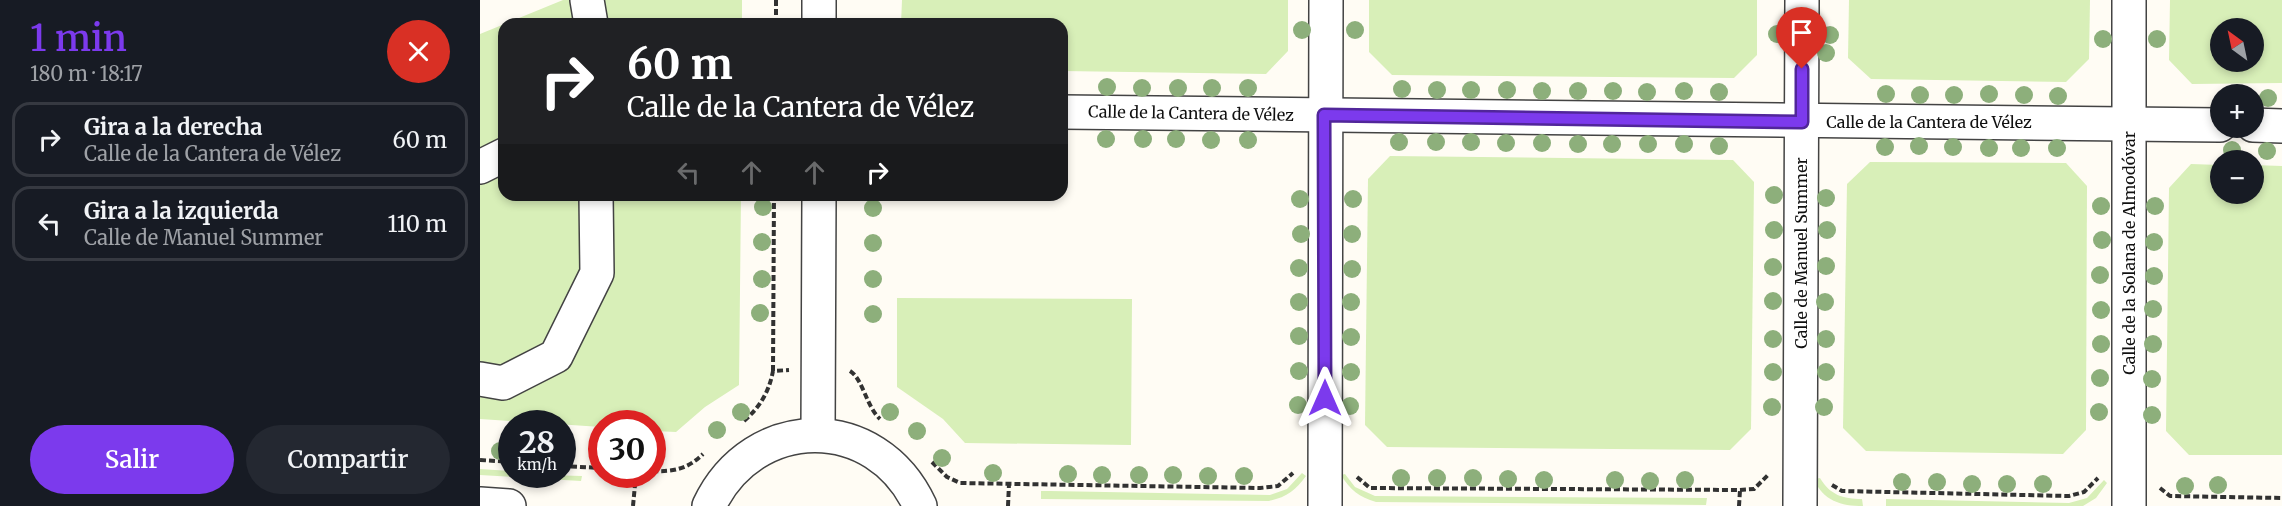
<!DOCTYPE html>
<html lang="es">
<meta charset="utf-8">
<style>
:root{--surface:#171b24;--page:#242831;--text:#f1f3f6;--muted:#9ea1a6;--line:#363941;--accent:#7c3aed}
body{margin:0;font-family:Merriweather,serif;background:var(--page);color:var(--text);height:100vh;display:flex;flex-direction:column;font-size:22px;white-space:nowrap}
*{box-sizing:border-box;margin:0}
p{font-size:20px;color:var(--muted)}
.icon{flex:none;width:33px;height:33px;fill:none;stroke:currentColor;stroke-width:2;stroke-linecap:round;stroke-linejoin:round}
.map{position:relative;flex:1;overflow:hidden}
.sheet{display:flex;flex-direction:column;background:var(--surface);width:480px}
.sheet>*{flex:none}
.guide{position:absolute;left:18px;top:18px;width:570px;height:183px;border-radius:18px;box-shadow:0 3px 9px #0003;background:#202124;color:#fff;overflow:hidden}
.needle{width:39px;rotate:327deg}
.buttons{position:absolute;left:1730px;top:18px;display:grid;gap:12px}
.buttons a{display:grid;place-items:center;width:54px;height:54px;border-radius:50%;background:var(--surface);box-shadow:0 3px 9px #0003;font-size:30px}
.speed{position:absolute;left:18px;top:410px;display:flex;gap:12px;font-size:30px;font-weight:700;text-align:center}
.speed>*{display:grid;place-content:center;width:78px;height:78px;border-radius:50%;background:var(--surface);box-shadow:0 3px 9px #0003;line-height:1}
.speed small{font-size:15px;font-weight:400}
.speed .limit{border:9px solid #d22;background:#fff;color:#111}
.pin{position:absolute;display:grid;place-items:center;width:51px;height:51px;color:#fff;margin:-62px -26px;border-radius:50% 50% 50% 0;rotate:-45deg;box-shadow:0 0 6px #0007}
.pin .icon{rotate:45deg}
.me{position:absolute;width:66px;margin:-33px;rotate:0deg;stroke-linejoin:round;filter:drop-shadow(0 0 4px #0008)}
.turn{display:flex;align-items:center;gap:21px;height:126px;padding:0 30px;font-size:27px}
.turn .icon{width:78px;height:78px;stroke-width:2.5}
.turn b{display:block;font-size:42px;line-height:51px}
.lanes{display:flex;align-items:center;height:57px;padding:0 30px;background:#0003;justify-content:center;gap:30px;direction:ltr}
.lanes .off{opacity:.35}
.round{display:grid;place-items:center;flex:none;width:63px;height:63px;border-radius:32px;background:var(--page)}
.overview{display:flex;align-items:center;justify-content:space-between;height:102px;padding:0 30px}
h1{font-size:36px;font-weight:600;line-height:45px;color:var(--accent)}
.action{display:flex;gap:12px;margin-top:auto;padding:12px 30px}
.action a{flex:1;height:69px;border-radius:36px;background:var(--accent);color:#fff;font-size:24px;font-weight:600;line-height:69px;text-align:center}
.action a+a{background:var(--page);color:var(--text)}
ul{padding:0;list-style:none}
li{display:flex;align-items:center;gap:18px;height:75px;margin:0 12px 9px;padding:0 18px;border:3px solid var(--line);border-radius:18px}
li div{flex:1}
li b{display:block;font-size:22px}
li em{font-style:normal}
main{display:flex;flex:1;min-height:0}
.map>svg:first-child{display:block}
</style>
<main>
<section class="sheet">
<div class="overview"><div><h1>1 min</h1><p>180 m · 18:17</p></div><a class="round" style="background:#d93025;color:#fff"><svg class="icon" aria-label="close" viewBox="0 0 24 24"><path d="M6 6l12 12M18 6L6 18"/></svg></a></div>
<ul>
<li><svg class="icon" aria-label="right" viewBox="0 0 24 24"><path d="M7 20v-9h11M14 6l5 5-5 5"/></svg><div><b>Gira a la derecha</b><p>Calle de la Cantera de Vélez</p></div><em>60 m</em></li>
<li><svg class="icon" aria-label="left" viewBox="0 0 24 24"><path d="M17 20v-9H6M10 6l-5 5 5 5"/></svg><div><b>Gira a la izquierda</b><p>Calle de Manuel Summer</p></div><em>110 m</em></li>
</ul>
<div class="action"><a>Salir</a><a>Compartir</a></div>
</section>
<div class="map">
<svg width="1802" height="506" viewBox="0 0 1802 506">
<rect width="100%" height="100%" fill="#fffcf4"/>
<g fill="#d8efb8" fill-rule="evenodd">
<polygon points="83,0 262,0 262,24 24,24 24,195 261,195 259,385 225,407 196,432 173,431 172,423 122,423 121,427 0,419 0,34"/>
<polygon points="422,0 808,0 808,51 786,74 582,71 582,24 421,24"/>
<polygon points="889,0 1277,0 1277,55 1254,78 912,75 889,52"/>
<polygon points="1369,0 1610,0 1609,59 1586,82 1391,79 1368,58"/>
<path d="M 1690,0 L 1802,0 L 1802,83 L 1712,84 L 1689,60 ZM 1740,28 L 1773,28 L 1773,62 L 1740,62 Z"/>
<polygon points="910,156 1253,160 1274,182 1271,429 1250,450 907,447 885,425 888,179"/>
<polygon points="1390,162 1586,163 1607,186 1606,430 1583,454 1386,451 1363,428 1367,184"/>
<polygon points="1711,164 1740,165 1740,194 1773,194 1773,165 1802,166 1802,455 1709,455 1686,431 1689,188"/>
<polygon points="417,298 652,299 651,445 485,443 463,419 417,387"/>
<polygon points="0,469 31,471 32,474 102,476 101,481 0,475"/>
<path d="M 822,473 L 826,476 C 816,490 807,497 789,501 L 561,499 L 561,491 L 570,491 L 790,495 L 807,489 Z"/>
<path d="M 865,474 L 875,487 L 895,496 L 1227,498 L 1226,505 L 896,502 C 879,497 870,490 861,475 Z"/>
<path d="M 1340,478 C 1350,495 1363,499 1382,499 L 1383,506 C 1361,506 1343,501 1334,479 Z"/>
<polygon points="1624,480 1627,483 1616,498 1603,506 1406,506 1406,499 1589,503 1607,498"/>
</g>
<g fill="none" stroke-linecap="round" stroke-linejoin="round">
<g stroke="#434343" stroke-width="36">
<g id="minor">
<polyline points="107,0 111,24"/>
<polyline points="1649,0 1649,506"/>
<polyline points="339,24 339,0"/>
<polyline points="582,112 1740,125"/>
<polyline points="1773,125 1802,126"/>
<polyline points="0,167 24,155"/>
<polyline points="0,379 23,383 76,356 117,273 116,195"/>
<polyline points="338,434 339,195"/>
<polyline points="0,504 29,506"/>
<path d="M 229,506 C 273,413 396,411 440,506"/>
<polyline points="845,506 846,0"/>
<polyline points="1320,506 1322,0"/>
</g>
</g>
<g stroke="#323232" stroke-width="4" stroke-dasharray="6 3" stroke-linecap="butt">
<polyline points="296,24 296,0"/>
<polyline points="293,371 294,195"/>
<path d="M 370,371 C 383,379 386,406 400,419"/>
<path d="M 264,421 C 280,407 289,392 293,371 L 309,370"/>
<polyline points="0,460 32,462"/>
<polyline points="452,462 467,477 480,483 780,488 798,486 813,473"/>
<polyline points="82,466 122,468"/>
<path d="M 172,471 C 193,472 208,469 223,454"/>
<polyline points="877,477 890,488 1260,490 1274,489 1289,474"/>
<polyline points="1352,485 1362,491 1589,496 1604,492 1618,478"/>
<polyline points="1680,488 1690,496 1802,498"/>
<polyline points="153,506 156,474"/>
<polyline points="528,506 529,484"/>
<polyline points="1259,506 1260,490"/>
</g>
<use href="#minor" stroke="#fff" stroke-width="33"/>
</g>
<g fill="#8daf7b">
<circle cx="822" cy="30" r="9"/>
<circle cx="875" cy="30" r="9"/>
<circle cx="1297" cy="34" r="9"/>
<circle cx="1350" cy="35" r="9"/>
<circle cx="1623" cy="39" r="9"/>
<circle cx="1677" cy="39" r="9"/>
<circle cx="1346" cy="53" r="9"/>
<circle cx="627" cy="87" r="9"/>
<circle cx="662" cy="88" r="9"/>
<circle cx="698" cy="88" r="9"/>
<circle cx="732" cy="88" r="9"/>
<circle cx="768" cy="88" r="9"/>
<circle cx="922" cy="89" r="9"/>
<circle cx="957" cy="90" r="9"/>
<circle cx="991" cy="90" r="9"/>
<circle cx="1027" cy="90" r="9"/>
<circle cx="1062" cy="91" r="9"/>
<circle cx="1098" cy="91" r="9"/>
<circle cx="1133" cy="91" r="9"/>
<circle cx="1204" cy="91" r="9"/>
<circle cx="1167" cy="92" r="9"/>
<circle cx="1239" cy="92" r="9"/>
<circle cx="1406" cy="94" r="9"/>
<circle cx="1509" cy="94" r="9"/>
<circle cx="1440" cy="95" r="9"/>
<circle cx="1474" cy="95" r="9"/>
<circle cx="1544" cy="95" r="9"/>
<circle cx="1578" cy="96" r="9"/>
<circle cx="1788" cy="98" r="9"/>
<circle cx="626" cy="139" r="9"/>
<circle cx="663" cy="139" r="9"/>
<circle cx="696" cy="139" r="9"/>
<circle cx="731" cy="140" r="9"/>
<circle cx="768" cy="140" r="9"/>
<circle cx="919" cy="142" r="9"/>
<circle cx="956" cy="142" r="9"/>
<circle cx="991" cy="142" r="9"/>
<circle cx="1026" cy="143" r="9"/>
<circle cx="1062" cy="143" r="9"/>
<circle cx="1098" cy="144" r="9"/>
<circle cx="1132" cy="144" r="9"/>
<circle cx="1168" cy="144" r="9"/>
<circle cx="1204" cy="144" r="9"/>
<circle cx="1239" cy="146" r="9"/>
<circle cx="1439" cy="146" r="9"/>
<circle cx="1405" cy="147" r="9"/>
<circle cx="1473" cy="147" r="9"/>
<circle cx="1509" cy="148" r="9"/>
<circle cx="1541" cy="148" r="9"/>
<circle cx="1577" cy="148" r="9"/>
<circle cx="1752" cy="150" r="9"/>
<circle cx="1787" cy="151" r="9"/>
<circle cx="1294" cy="195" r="9"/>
<circle cx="1346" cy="198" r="9"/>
<circle cx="820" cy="199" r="9"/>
<circle cx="873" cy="199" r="9"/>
<circle cx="1621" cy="206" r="9"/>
<circle cx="1675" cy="206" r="9"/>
<circle cx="283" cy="207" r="9"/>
<circle cx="393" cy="208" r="9"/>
<circle cx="1294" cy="230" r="9"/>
<circle cx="1347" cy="230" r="9"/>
<circle cx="821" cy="234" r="9"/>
<circle cx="872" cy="234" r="9"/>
<circle cx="1622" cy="240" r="9"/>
<circle cx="282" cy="242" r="9"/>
<circle cx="1674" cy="242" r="9"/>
<circle cx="393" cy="243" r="9"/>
<circle cx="1346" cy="266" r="9"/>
<circle cx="1293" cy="267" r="9"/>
<circle cx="819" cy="268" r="9"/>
<circle cx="872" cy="269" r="9"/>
<circle cx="1620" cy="275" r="9"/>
<circle cx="1674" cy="276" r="9"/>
<circle cx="282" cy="279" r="9"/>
<circle cx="393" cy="279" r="9"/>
<circle cx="1293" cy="301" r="9"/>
<circle cx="819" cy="302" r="9"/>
<circle cx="871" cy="302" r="9"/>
<circle cx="1345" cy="302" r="9"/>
<circle cx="1673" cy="309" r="9"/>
<circle cx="1621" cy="310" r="9"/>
<circle cx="280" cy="313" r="9"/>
<circle cx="393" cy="314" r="9"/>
<circle cx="819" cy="336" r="9"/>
<circle cx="871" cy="337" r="9"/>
<circle cx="1293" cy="339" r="9"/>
<circle cx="1346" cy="339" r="9"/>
<circle cx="1621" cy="344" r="9"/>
<circle cx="1673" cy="344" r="9"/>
<circle cx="819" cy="371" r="9"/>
<circle cx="871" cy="372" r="9"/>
<circle cx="1293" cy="372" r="9"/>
<circle cx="1346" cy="372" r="9"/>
<circle cx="1620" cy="378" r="9"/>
<circle cx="1672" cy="379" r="9"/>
<circle cx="818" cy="405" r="9"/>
<circle cx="870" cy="406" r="9"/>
<circle cx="1292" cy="407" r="9"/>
<circle cx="1344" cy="407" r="9"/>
<circle cx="261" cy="412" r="9"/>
<circle cx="410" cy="412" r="9"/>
<circle cx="1619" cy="412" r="9"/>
<circle cx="1672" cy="415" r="9"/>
<circle cx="237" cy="430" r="9"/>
<circle cx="437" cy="431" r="9"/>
<circle cx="20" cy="451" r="9"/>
<circle cx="462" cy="458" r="9"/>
<circle cx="513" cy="473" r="9"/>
<circle cx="588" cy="474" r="9"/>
<circle cx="622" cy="475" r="9"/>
<circle cx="659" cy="475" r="9"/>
<circle cx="693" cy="475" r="9"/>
<circle cx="728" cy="476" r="9"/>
<circle cx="764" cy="476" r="9"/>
<circle cx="921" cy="478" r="9"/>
<circle cx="957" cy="478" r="9"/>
<circle cx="993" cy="478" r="9"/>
<circle cx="1028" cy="479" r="9"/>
<circle cx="1064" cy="480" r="9"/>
<circle cx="1135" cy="480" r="9"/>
<circle cx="1205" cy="480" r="9"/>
<circle cx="1170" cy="481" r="9"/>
<circle cx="1422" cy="482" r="9"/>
<circle cx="1457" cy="482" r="9"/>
<circle cx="1492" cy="484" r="9"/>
<circle cx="1527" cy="484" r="9"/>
<circle cx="1563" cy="484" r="9"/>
<circle cx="1738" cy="485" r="9"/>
<circle cx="1705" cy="486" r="9"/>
</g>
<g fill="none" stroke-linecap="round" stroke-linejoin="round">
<g stroke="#51269a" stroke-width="15">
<polyline id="route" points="845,398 844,115 1322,122 1322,69"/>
</g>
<use href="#route" stroke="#7c3aed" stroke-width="10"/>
</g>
<g text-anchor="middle" stroke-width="6" stroke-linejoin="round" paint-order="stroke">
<g font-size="16" fill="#101010" stroke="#fff">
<text transform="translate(711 113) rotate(1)" y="6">Calle de la Cantera de Vélez</text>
<text x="1449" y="128">Calle de la Cantera de Vélez</text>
<text transform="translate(1321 253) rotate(-90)" y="6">Calle de Manuel Summer</text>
<text transform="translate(1649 253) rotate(-90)" y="6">Calle de la Solana de Almodóvar</text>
</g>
</g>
</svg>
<div class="buttons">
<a><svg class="needle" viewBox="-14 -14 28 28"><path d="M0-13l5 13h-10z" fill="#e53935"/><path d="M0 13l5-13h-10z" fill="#9ea1a6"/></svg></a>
<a>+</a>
<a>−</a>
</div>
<div class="speed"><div>28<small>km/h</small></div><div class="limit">30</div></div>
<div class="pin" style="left:1322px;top:69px;background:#d93025"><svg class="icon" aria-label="arrive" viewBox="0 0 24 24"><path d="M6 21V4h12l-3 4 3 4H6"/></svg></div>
<svg class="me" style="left:845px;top:398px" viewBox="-20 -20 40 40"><path d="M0-17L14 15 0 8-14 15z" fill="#7c3aed" stroke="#fff" stroke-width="4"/></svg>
<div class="guide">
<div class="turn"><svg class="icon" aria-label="right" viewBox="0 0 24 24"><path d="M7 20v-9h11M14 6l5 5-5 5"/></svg><div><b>60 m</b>Calle de la Cantera de Vélez</div></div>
<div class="lanes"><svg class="icon off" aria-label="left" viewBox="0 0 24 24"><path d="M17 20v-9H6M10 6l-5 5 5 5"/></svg><svg class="icon off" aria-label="ahead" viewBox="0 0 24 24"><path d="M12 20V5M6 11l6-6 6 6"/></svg><svg class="icon off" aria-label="ahead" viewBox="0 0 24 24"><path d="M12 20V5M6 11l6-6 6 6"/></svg><svg class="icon" aria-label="right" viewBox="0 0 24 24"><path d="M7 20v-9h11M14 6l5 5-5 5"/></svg></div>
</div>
</div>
</main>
